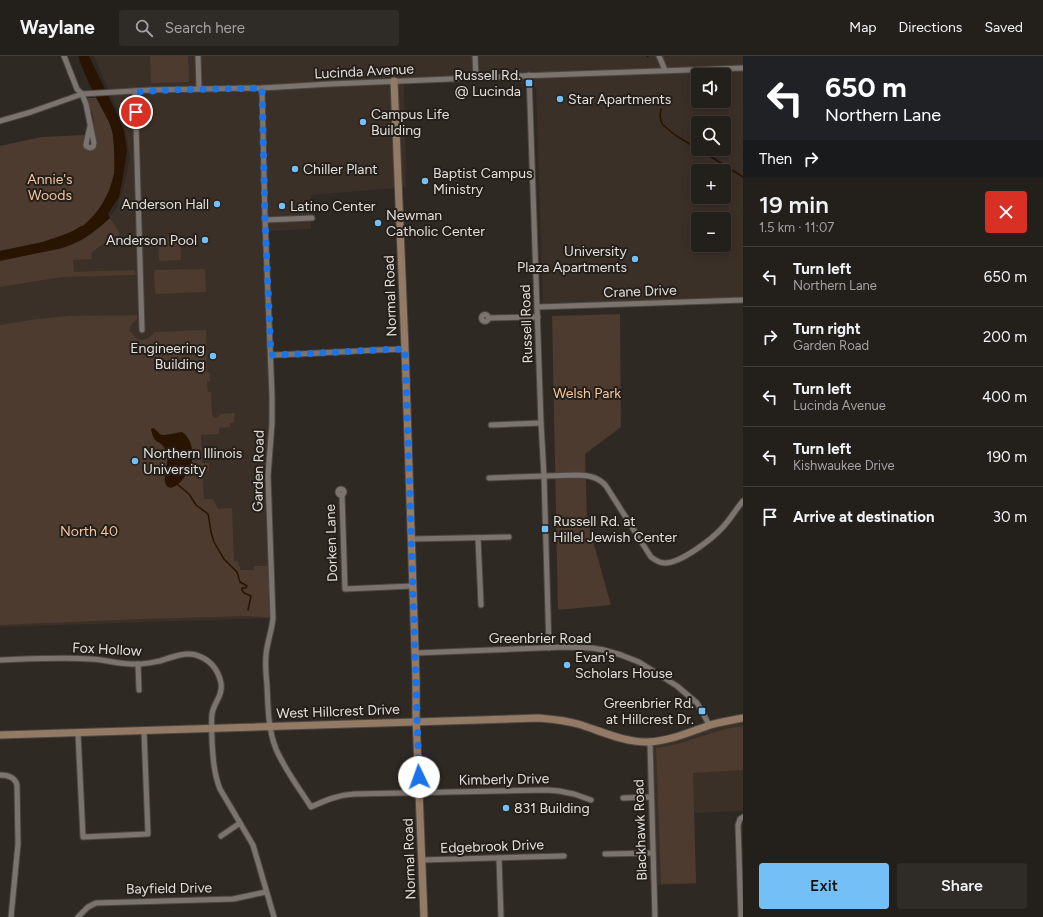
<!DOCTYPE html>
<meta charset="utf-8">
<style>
:root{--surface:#231f1b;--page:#2f2c28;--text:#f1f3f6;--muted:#a3a2a3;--line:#403d3a;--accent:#74c0f6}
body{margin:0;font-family:Figtree,sans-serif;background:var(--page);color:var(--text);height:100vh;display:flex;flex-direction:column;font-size:15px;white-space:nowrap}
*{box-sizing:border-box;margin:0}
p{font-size:13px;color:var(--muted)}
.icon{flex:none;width:22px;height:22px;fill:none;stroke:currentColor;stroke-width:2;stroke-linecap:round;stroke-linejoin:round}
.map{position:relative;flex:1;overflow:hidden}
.details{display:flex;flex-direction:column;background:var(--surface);width:300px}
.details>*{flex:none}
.top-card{background:#202124;color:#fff;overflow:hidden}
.controls{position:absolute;left:691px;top:12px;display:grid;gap:8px}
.controls a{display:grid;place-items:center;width:40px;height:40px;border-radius:4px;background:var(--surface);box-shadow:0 2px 10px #0003,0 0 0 1px var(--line);font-size:20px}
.pin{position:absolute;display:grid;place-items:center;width:34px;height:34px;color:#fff;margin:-17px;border:2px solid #fff;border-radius:50%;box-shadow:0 1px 4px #0007}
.me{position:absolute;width:44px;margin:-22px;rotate:357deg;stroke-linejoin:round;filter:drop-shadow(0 0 3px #0008)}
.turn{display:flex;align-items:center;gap:14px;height:84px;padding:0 16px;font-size:18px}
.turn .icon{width:52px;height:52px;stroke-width:2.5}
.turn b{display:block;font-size:28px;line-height:34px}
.then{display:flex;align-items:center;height:38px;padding:0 16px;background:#0003;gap:8px;font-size:15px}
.round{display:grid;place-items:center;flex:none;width:42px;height:42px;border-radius:4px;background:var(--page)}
.summary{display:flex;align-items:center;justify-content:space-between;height:68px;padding:0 16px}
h1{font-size:24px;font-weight:600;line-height:30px}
.cta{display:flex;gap:8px;margin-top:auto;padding:8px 16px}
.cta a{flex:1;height:46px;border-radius:4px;background:var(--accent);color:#111;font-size:16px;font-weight:600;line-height:46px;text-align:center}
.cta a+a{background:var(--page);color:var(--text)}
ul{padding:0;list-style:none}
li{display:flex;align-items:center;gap:12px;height:60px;padding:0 16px;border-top:1px solid var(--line)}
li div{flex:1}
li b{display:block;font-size:15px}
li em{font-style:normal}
header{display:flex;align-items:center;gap:24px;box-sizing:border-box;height:56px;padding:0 20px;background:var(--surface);border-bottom:1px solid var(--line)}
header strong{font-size:19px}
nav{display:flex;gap:22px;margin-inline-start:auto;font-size:14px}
.search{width:280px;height:36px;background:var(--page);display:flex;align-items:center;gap:10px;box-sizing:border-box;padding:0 14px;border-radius:4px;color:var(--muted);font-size:15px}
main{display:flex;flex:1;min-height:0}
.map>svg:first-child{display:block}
</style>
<header>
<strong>Waylane</strong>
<div class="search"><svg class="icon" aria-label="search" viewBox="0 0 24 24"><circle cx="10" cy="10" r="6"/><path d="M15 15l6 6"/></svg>Search here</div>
<nav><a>Map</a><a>Directions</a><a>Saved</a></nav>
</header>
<main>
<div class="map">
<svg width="743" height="861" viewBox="0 0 743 861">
<rect width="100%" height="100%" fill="#2f2924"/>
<g fill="#3b3027" fill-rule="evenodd">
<path d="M 94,0 L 743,0 L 743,243 L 543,248 L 536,31 L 498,20 L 404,25 L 406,131 L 311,139 L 311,173 L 266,175 L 272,562 L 0,571 L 0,208 L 83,184 L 116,154 L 123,133 L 130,103 L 125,71 ZM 698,19 L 724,19 L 724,45 L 698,45 ZM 698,67 L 724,67 L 724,93 L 698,93 ZM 698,115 L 724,115 L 724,141 L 698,141 ZM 698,163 L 724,163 L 724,189 L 698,189 Z"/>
<polygon points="743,660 743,755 694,757 696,828 650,829 646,683 674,679 716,664"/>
</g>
<g fill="#4c3b2e">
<polygon points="150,0 188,0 189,26 151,27"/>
<path d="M 88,42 L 96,42 L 109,66 L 113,78 L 115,105 L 114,118 L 109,135 L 99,154 L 83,170 L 81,170 L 73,175 L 66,178 L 43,186 L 0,195 L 0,90 L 41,81 L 86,79 L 85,91 L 89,94 L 95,92 L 96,87 C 92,78 95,71 93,61 C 92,55 88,49 88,42 Z"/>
<path d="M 110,162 L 119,176 L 119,180 L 113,180 L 91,197 L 92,203 L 73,204 L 74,216 L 135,214 L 136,219 L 62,221 L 0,231 L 0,205 C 22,197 47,198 69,190 C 85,184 98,173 110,162 Z"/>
<polygon points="178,180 180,181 181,203 180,204 161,205 159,204 158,182 160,181"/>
<polygon points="204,213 205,214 206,235 205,236 157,238 155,237 154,216 155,214"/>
<polygon points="620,258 621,371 585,398 587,464 611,549 558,554 552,260"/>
<path d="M 137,259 L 137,263 C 133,267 129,270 130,276 L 132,276 C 136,288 149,285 154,276 L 206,274 L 207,316 L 210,317 L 210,325 L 207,325 L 208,336 L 211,336 L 212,358 L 213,361 L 216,362 L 219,360 L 220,358 L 235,357 L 234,367 L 230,367 L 230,371 L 219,372 L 219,378 L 201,379 L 202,407 L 209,407 L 209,415 L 202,415 L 204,443 L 213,443 L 218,453 L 232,452 L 234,505 L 237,505 L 240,511 L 240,514 L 254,514 L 254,510 L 270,510 L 272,562 L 248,560 L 143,563 L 0,569 L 0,269 L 37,263 L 68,260 Z"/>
<path d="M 743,670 L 743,714 L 693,717 L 696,827 L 661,828 L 656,692 C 686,689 713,673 743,670 Z"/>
</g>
<g fill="#291301">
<path d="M 78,0 L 89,0 L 117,58 L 124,75 L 127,95 L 123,120 L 119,141 L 108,158 L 110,162 C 96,175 81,186 62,192 L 0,205 L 0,195 L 43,186 L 66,178 L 73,175 L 81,170 L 83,170 C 99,157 110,138 114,118 C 115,109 114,99 114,90 C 113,82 113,74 109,66 C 98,44 86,24 78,0 Z"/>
<path d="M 153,372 C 156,373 157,376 160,378 C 164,381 177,376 182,376 C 193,383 195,401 190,412 C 188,418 173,439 166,429 C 162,421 169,410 167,401 C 167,396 165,391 161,388 C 160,387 156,385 156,385 C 153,382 152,377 151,373 Z"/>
</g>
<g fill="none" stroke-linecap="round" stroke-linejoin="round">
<g stroke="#291301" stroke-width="1.5">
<polyline points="647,0 648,1"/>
<polyline points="661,53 660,60 662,68 675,79 713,102 743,121"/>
<polyline points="177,428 189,438 196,449 208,458 209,463 211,476 214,486 218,493 224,503 237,516 240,526 247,530 246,532 242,532 242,534 244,537 251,540 248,554"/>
</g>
<g stroke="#4c4643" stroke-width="7">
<g id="street">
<polyline points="64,0 77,33 82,38 86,48 94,87 93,91 90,92 86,90 86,88 90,70"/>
<polyline points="198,0 199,33"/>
<polyline points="475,0 476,21"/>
<polyline points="659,0 665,14"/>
<polyline points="529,19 541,367 544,420 549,592"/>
<path d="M 262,32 L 265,164 L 272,340 L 272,367 L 268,420 L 273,562 C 272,575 267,586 266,599 C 265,609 266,619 267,629 C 268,651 268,673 276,693 C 285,714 299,732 311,751 C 326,744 338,739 354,738 L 547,734 L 559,735 L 574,738 L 591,744"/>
<polyline points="135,35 142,274"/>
<polyline points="0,65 31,56 82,38 150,34 262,32 330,28 519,20 743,12"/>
<polyline points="265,164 312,162"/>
<polyline points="537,251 743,244"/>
<circle cx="485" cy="262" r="3.5"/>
<polyline points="489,262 538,261"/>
<path d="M 271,299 C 316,298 360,294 405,293"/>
<polyline points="491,369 541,367"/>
<path d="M 489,422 L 577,419 C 589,419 599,421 606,430 L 651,501 C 655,504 659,507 665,507 C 681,507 712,483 722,472 C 730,464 736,453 743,445"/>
<circle cx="341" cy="436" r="3"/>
<polyline points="342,439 345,533 413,530"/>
<polyline points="478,482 481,549"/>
<polyline points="411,483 509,481"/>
<polyline points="415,597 565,591 592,592 604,594 621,599 639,606 677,630 697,647 702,655 709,669"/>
<path d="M 0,604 C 30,603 61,601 91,603 C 107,604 123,609 139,608 C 146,608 154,606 160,605 C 172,601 184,596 196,599 C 209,603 218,613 221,627 C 223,640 214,646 212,658 C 211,667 212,677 212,686 C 213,702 214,718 220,733 L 253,789 L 274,861"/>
<polyline points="138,608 139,634"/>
<polyline points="78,677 83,781 148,778 144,675"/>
<polyline points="650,686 655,861"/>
<path d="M 0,719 C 8,719 15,721 17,729 L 18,788 L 11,861"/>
<polyline points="623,742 651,741"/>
<polyline points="221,780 240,767"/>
<polyline points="605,798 653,797"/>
<polyline points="499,802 501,861"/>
<polyline points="422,804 564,800"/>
<polyline points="78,861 88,851 96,847 233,843 266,836"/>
<polyline points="741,861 738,769 740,763 743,761"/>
</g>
</g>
<g stroke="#4c4643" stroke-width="9">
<g id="secondary">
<polyline points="394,25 405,293 416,624 416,661 424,861"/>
<path d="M 0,679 L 539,662 C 551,663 565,664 578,668 C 601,675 623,686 648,686 C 670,685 690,676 710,669 C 721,666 732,664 743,662"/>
</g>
</g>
<use href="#street" stroke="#7b746e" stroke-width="5"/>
<use href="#secondary" stroke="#937a64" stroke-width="7"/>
</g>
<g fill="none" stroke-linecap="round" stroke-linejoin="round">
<path stroke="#1a73e8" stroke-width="7" stroke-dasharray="0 12.6" d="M 136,56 L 135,36 L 171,34 L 262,32 L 265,164 L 271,299 C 316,298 360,294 405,293 L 419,721"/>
</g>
<g fill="#74c0f6" stroke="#251f1a" stroke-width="1.5">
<rect x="525" y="23" width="8" height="8" rx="2"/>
<circle cx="560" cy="43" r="4"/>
<circle cx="363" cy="66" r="4"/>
<circle cx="295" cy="113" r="4"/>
<circle cx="425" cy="125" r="4"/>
<circle cx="217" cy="148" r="4"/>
<circle cx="282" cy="150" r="4"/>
<circle cx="378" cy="167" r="4"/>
<circle cx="205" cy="184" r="4"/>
<circle cx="635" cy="203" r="4"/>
<circle cx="213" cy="300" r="4"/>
<circle cx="135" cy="405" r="4"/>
<rect x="541" y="469" width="8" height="8" rx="2"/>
<circle cx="567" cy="609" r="4"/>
<rect x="698" y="651" width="8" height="8" rx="2"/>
<circle cx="506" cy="752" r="4"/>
</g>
<g text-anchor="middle" stroke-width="4" stroke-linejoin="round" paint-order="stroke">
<g font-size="14" fill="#e2dedb" stroke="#251f1a">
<text transform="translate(364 15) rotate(-3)" y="5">Lucinda Avenue</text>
<text transform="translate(640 235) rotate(-2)" y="5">Crane Drive</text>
<text transform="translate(390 240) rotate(-92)" y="5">Normal Road</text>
<text transform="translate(526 268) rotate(-92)" y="5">Russell Road</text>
<text transform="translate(258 415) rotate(-89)" y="5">Garden Road</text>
<text transform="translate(331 487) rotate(-92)" y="5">Dorken Lane</text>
<text x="540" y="587">Greenbrier Road</text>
<text transform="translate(107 593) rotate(3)" y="5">Fox Hollow</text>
<text transform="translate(338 655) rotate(-2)" y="5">West Hillcrest Drive</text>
<text transform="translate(504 723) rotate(-1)" y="5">Kimberly Drive</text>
<text transform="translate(640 774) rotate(-92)" y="5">Blackhawk Road</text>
<text transform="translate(492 790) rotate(-2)" y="5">Edgebrook Drive</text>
<text transform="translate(409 803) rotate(-92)" y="5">Normal Road</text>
<text transform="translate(169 832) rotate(-1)" y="5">Bayfield Drive</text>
</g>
<g font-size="14" fill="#e2dedb" stroke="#251f1a" text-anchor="start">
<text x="521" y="24" text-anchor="end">Russell Rd.<tspan x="521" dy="16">@ Lucinda</tspan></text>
<text x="568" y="48">Star Apartments</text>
<text x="371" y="63">Campus Life<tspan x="371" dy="16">Building</tspan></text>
<text x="303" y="118">Chiller Plant</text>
<text x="433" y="122">Baptist Campus<tspan x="433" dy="16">Ministry</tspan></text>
<text x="209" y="153" text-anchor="end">Anderson Hall</text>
<text x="290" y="155">Latino Center</text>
<text x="386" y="164">Newman<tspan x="386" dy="16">Catholic Center</tspan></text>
<text x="197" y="189" text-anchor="end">Anderson Pool</text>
<text x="627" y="200" text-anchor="end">University<tspan x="627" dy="16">Plaza Apartments</tspan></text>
<text x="205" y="297" text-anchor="end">Engineering<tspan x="205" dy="16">Building</tspan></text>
<text x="143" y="402">Northern Illinois<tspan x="143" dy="16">University</tspan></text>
<text x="553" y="470">Russell Rd. at<tspan x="553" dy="16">Hillel Jewish Center</tspan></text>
<text x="575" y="606">Evan's<tspan x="575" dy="16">Scholars House</tspan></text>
<text x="694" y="652" text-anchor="end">Greenbrier Rd.<tspan x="694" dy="16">at Hillcrest Dr.</tspan></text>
<text x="514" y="757">831 Building</text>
</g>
<g font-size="14" fill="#f7c69e" stroke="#251f1a">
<text x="50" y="128">Annie's<tspan x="50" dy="16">Woods</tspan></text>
<text x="587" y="342">Welsh Park</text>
<text x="89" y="480">North 40</text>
</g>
</g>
</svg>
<div class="controls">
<a><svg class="icon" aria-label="sound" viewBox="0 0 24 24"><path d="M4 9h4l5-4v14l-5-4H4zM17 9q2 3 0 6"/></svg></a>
<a><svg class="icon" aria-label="search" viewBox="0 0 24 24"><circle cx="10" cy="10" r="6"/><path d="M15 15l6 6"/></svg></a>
<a>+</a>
<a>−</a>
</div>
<div class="pin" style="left:136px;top:56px;background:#d93025"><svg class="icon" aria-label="arrive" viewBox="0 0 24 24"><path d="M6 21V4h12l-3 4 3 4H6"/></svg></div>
<svg class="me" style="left:419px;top:721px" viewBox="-20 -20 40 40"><circle r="19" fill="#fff"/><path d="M0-13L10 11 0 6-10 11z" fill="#1a73e8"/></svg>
</div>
<section class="details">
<div class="top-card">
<div class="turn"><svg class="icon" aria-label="left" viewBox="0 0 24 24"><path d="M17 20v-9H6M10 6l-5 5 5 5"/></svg><div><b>650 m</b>Northern Lane</div></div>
<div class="then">Then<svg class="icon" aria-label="right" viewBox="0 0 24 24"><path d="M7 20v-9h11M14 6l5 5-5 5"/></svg></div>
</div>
<div class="summary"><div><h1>19 min</h1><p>1.5 km · 11:07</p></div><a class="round" style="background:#d93025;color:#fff"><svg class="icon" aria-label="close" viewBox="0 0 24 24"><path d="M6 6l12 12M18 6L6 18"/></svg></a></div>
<ul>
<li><svg class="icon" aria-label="left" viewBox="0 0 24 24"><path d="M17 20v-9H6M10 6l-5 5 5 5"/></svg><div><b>Turn left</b><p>Northern Lane</p></div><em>650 m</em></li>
<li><svg class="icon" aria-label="right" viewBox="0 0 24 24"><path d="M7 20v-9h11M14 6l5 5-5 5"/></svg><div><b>Turn right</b><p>Garden Road</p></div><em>200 m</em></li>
<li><svg class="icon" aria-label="left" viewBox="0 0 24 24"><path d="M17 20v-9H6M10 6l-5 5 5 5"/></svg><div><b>Turn left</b><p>Lucinda Avenue</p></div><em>400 m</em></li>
<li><svg class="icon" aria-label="left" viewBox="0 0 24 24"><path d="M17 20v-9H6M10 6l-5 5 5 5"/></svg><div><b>Turn left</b><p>Kishwaukee Drive</p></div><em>190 m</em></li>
<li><svg class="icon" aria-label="arrive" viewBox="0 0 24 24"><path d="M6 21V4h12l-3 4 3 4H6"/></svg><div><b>Arrive at destination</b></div><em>30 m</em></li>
</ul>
<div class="cta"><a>Exit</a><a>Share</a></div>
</section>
</main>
